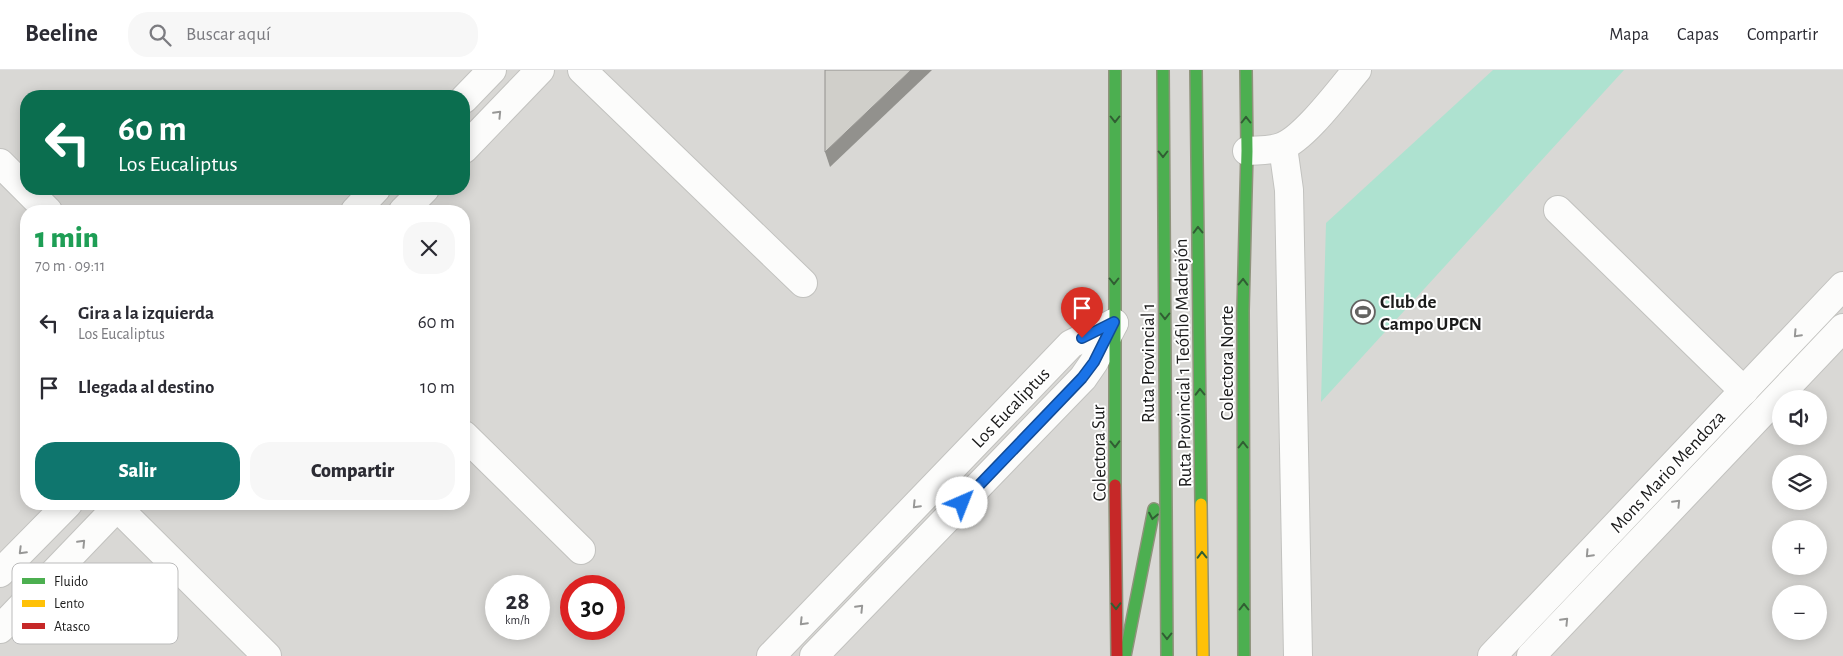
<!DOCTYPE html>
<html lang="es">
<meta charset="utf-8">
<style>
:root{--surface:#fff;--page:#f7f7f7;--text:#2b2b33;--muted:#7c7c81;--line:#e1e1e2;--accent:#0f766e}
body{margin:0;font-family:"Alegreya Sans",sans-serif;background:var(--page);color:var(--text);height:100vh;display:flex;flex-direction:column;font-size:19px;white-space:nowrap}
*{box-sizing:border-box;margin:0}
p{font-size:16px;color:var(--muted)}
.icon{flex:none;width:28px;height:28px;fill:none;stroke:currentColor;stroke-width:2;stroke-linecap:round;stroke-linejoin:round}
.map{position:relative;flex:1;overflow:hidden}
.details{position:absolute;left:20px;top:135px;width:450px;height:305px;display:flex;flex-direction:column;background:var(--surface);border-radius:20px;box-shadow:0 2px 12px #0003}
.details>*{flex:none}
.top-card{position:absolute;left:20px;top:20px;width:450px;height:105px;border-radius:20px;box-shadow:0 2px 12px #0003;background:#0b6e4f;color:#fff;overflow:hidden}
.tools{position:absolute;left:1772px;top:320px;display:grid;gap:10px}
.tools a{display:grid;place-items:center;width:55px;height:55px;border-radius:50%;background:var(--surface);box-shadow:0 2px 12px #0003;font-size:25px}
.speed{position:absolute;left:485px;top:505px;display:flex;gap:10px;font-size:25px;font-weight:700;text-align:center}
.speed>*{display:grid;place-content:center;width:65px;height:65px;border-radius:50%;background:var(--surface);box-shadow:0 2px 12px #0003;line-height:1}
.speed small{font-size:12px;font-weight:400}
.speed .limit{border:8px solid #d22;background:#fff;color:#111}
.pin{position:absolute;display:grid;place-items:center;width:42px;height:42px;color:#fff;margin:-51px -21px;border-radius:50% 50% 50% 0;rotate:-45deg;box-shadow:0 0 5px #0007}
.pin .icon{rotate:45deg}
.me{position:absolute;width:55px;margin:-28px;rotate:44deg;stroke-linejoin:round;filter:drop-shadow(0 0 4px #0008)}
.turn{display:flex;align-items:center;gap:18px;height:105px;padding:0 15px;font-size:22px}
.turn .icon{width:65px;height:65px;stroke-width:2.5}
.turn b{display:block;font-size:35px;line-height:42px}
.round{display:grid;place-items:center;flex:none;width:52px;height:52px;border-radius:20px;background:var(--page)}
.summary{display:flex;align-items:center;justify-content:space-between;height:85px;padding:0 15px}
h1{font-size:30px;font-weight:800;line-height:38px;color:#1e9e55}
.action{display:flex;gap:10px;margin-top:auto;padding:10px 15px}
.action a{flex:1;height:58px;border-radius:20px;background:var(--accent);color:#fff;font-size:20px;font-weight:800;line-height:58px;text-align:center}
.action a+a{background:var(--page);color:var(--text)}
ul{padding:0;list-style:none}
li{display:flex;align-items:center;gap:15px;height:65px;padding:0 15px}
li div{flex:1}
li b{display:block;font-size:19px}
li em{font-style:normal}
header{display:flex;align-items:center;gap:30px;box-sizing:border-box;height:70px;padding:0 25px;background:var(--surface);border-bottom:1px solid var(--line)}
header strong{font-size:24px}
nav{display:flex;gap:28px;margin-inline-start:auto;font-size:18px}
.search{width:350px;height:45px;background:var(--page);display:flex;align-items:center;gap:12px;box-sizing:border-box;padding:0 18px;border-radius:20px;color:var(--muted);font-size:19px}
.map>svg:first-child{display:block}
</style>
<header>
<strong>Beeline</strong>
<div class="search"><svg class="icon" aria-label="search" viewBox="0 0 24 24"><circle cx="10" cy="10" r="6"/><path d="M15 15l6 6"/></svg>Buscar aquí</div>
<nav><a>Mapa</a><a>Capas</a><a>Compartir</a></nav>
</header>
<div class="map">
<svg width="1843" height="586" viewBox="0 0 1843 586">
<rect width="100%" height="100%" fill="#eae9e3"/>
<path fill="#d9d8d5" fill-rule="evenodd" d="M 0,0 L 1843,0 L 1843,586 L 0,586 ZM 26,26 L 464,26 L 464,119 L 26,119 ZM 26,141 L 464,141 L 464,434 L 26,434 ZM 1781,329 L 1819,329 L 1819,366 L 1781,366 ZM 1781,394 L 1819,394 L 1819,431 L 1781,431 ZM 1781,459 L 1819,459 L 1819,496 L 1781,496 ZM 496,516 L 539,516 L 539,559 L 496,559 ZM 571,516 L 614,516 L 614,559 L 571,559 ZM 1781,524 L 1819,524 L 1819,561 L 1781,561 Z"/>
<polygon fill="#aee2d0" points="1493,0 1624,0 1321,332 1326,153"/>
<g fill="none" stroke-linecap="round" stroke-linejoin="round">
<g stroke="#c2c2bf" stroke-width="30">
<g id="street">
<polyline points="582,0 803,213"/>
<polyline points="464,29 492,0"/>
<polyline points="1283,77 1289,120 1298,586"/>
<polyline points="464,79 540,0"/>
<path d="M 1247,81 C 1258,80 1270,81 1281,77 C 1304,69 1340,20 1357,0"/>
<polyline points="0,93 48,141"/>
<polyline points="1558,140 1744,321"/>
<polyline points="355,141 376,119"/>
<polyline points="403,141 425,119"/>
<polyline points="464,365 581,480"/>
<polyline points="117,437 267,586"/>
<polyline points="0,503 68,434"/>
<polyline points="0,559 120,434"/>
<polyline points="771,586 1071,274 1114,253"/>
<polyline points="814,586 1083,308 1094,292 1114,253"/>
<polyline points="1492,586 1843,216"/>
<polyline points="1531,586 1843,258"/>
</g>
</g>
<g stroke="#8f937c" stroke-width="14">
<g id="fast">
<polyline points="1115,0 1115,415"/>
<polyline points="1163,0 1167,586"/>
<polyline points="1196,0 1201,434"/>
<polyline points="1125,586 1154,439"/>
<polyline points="1244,586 1243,241 1247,81 1246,0"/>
</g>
</g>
<g stroke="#8f937c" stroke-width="14">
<polyline id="slow" points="1201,434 1203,586"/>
</g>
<g stroke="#8f937c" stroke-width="14">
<polyline id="jam" points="1115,415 1117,586"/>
</g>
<use href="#street" stroke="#fcfcfb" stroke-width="28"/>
<use href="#fast" stroke="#4caf50" stroke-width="11"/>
<use href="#slow" stroke="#ffc107" stroke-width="11"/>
<use href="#jam" stroke="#c62828" stroke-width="11"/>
</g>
<polygon fill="#92918d" points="911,0 932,0 830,97 825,82"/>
<polygon fill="#d0cfca" stroke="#92918d" points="825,0 911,0 825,82"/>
<defs><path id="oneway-chevron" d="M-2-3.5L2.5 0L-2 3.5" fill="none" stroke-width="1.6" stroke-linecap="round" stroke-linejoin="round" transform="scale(1.25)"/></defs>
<g stroke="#979796">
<use href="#oneway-chevron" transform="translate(498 44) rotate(-46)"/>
<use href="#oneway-chevron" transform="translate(1797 264) rotate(133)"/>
<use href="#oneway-chevron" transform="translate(1677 433) rotate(-46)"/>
<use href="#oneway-chevron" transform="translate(916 435) rotate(134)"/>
<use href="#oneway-chevron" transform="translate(82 473) rotate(-46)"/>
<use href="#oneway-chevron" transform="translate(22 481) rotate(135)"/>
<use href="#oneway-chevron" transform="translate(1589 484) rotate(133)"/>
<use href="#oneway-chevron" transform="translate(860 538) rotate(-46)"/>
<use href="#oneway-chevron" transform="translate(1565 551) rotate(-46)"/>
<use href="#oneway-chevron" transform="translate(803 552) rotate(134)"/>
</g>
<g stroke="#315e33">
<use href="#oneway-chevron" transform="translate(1115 49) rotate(90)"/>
<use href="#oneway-chevron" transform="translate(1246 50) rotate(-90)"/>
<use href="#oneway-chevron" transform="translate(1163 84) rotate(90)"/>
<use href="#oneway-chevron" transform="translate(1198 160) rotate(-91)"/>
<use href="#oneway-chevron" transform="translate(1114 211) rotate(90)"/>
<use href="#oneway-chevron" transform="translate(1243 212) rotate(-89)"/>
<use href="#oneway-chevron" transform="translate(1165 246) rotate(90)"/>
<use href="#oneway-chevron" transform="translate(1200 322) rotate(-91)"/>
<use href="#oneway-chevron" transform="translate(1115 374) rotate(89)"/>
<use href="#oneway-chevron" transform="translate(1243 375) rotate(-90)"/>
<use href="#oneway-chevron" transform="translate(1153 446) rotate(101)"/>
<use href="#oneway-chevron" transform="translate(1202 485) rotate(-91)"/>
<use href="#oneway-chevron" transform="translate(1116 536) rotate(89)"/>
<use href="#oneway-chevron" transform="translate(1244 537) rotate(-90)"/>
<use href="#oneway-chevron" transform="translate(1167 566) rotate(90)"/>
</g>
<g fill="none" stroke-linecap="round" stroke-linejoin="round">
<g stroke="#114b97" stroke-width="12">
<polyline id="route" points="962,433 1082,308 1094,292 1114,252 1082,268"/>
</g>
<use href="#route" stroke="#1a73e8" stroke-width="9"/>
</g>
<defs>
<g id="stadium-ring" transform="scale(1.25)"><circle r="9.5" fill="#fff" stroke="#636361" stroke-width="1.5"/><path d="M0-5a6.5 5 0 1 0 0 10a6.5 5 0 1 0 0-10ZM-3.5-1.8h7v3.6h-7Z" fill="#636361"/></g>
</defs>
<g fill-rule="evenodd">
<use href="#stadium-ring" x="1363" y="242"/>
</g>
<g text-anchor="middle" stroke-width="4" stroke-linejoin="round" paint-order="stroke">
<g font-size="19" font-weight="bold" fill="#1b1b1b" stroke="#fff" text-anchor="start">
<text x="1380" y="238">Club de<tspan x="1380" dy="22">Campo UPCN</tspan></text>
</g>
<g font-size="19" fill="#1b1b1b" stroke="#fff">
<text transform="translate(1147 293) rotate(-90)" y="7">Ruta Provincial 1</text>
<text transform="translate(1182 293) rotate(-91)" y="7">Ruta Provincial 1 Teófilo Madrejón</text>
<text transform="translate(1226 293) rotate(-90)" y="7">Colectora Norte</text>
<text transform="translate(1010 337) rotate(-46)" y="7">Los Eucaliptus</text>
<text transform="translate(1098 383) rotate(-91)" y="7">Colectora Sur</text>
<text transform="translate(1667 401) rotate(-47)" y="7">Mons Mario Mendoza</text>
</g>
</g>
<rect x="12" y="493" width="166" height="81" rx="8" fill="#fff" stroke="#bbb" stroke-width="1"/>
<rect x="22" y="508" width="23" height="6" fill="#4caf50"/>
<rect x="22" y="530" width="23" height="7" fill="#ffc107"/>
<rect x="22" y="553" width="23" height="6" fill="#c62828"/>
<g font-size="14" fill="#1b1b1b">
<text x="54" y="516">Fluido</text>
<text x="54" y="538">Lento</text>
<text x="54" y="561">Atasco</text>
</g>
</svg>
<div class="tools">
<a><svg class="icon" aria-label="sound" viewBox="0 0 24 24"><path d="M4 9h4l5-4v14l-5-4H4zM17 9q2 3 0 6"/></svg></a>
<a><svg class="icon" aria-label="layers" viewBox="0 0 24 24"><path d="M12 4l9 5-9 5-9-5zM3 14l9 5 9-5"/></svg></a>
<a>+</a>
<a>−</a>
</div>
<div class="speed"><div>28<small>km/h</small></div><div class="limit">30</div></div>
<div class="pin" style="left:1082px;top:268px;background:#d93025"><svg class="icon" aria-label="arrive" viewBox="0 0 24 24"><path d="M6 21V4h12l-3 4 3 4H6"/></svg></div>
<svg class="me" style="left:962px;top:433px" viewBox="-20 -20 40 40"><circle r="19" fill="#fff"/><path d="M0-13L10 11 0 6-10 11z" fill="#1a73e8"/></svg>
<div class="top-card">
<div class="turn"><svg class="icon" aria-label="left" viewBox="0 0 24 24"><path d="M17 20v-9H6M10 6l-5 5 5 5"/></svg><div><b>60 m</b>Los Eucaliptus</div></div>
</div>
<section class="details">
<div class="summary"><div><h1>1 min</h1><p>70 m · 09:11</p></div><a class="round"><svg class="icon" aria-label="close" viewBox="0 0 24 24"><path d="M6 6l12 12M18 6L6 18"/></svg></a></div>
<ul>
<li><svg class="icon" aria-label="left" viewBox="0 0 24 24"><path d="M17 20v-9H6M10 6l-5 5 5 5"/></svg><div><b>Gira a la izquierda</b><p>Los Eucaliptus</p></div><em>60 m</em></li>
<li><svg class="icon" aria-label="arrive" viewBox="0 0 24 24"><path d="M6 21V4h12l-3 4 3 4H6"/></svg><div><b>Llegada al destino</b></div><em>10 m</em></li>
</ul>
<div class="action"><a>Salir</a><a>Compartir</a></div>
</section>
</div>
